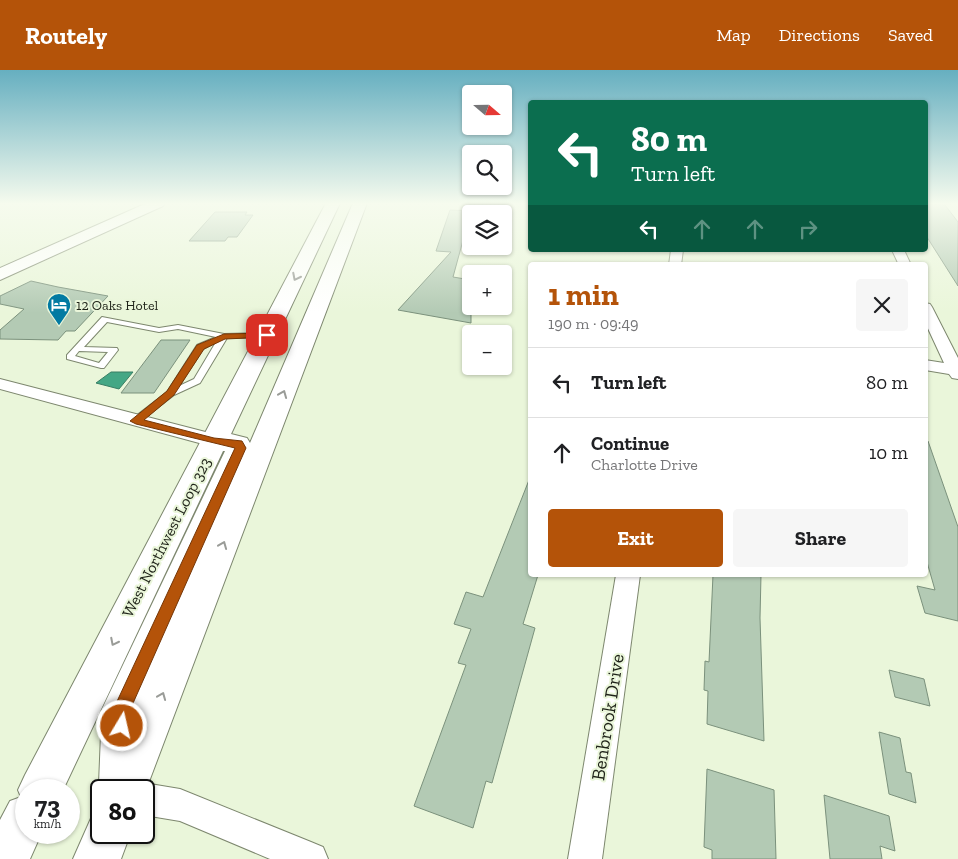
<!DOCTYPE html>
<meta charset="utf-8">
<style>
:root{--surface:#fff;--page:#f6f6f6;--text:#202124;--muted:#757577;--line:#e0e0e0;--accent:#b45309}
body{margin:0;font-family:"Zilla Slab",serif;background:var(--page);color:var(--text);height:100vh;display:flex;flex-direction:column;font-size:19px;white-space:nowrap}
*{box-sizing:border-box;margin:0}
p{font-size:16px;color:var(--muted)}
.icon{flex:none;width:28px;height:28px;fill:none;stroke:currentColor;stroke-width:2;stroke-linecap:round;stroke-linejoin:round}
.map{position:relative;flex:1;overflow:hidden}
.side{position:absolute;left:528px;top:192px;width:400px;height:315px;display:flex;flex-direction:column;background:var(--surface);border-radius:5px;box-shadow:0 1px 4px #0004}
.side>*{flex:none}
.top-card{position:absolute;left:528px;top:30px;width:400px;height:152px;border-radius:5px;box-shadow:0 1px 4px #0004;background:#0b6e4f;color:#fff;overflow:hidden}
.needle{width:32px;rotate:110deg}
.controls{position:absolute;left:462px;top:15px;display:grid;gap:10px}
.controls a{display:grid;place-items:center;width:50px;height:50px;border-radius:5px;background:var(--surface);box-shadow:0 1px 4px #0004;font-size:25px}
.speed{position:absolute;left:15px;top:709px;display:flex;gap:10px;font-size:25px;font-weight:700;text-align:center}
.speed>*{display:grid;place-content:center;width:65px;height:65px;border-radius:50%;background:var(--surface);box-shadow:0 1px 4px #0004;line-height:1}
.speed small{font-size:12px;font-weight:400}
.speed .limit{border:2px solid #111;border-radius:8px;background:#fff;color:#111}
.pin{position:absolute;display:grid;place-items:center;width:42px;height:42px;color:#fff;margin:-21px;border-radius:10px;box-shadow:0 2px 8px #0006}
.me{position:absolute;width:55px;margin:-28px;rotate:9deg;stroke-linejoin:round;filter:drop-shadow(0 0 4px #0008)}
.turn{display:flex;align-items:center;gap:18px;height:105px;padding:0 20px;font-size:22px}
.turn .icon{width:65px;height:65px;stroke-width:2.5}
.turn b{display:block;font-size:35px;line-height:42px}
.lanes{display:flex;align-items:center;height:48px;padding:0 20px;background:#0003;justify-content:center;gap:25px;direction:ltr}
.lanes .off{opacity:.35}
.round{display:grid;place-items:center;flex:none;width:52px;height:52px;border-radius:5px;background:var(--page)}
.overview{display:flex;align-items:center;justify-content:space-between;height:85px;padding:0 20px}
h1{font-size:30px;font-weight:700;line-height:38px;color:var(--accent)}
.button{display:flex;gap:10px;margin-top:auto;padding:10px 20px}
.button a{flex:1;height:58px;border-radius:5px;background:var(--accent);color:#fff;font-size:20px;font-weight:700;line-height:58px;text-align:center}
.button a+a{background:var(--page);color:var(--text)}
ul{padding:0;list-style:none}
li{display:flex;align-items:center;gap:15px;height:70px;padding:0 20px;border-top:1px solid var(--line)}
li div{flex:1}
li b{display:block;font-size:19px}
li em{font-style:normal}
header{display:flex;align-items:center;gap:30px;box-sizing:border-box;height:70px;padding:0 25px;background:var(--accent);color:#fff}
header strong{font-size:24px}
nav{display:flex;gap:28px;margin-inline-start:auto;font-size:18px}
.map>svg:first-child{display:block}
</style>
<header>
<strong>Routely</strong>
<nav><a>Map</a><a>Directions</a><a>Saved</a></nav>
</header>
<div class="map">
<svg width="958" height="789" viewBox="0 0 958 789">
<rect width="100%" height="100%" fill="#eaf6da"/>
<polygon fill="#44a785" stroke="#397f65" points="111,302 133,302 119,319 96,313"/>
<g fill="#b3cab4" stroke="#7b917c">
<polygon points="925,134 945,135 958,152 958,216 925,164"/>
<polygon points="450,140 471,141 453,207 471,210 471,253 398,240 451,182 436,181"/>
<polygon points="215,142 247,142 245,145 253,145 237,167 228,167 225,171 189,171"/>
<polygon points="31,211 58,217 108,226 75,261 66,261 58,270 0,269 0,260 24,239 0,234 0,226"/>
<polygon points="161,270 190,270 154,323 121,323"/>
<polygon points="928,371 958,457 958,551 925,543 917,516 935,520 925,485 925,372"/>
<polygon points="529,410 530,505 538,505 523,554 535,558 492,713 486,711 473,758 414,736 466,595 458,593 471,559 454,554 466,522 483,527"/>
<polygon points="713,505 761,505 760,548 764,671 707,654 708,621 704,620 705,591 709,592"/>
<polygon points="889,600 924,609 930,636 895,627"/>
<polygon points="879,662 900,668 906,702 911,703 916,733 889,724"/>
<polygon points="707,699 774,720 776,789 712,789 712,780 704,777"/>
<polygon points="824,725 889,746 895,781 880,776 882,789 830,789"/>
</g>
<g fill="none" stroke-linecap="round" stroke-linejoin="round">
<g stroke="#7d876e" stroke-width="2">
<path id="lane" d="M 102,247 L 159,258 L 178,255 L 224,264 L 267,263 L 271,265 L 267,267 L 227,268 L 200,313 L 174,325 L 138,353 L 132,353 L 130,351 L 132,349 L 167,322 L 197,275 L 216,267 L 178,259 L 159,262 L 107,252 L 84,277 L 117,278 L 118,280 L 104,298 L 101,298 L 67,289 L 67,285 ZM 216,272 L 194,309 L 179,316 L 203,279 ZM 79,281 L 108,282 L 99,293 L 75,286 Z"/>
</g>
<g stroke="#7d876e" stroke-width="2">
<g id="street">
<polygon points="671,180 683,180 681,195 669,195"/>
<polygon points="892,180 904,180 911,195 899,195"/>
<polygon points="925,233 930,234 932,237 958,288 958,309 952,308 949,304 925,300 925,290 944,293 925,252"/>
<polygon points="0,309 221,366 224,371 221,376 214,377 0,319"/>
<polygon points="616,505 640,505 602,789 568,789"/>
<polygon points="144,713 180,719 311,772 323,777 328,789 270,789 180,751 144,745 144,720 132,720 133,718"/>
</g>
</g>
<g stroke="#7d876e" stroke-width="2">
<polygon id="secondary" points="147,133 165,133 163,136 0,210 0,198"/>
</g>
<g stroke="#7d876e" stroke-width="2">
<g id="highway">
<polygon points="326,133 340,133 231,364 247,368 250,373 353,133 367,133 144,725 144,720 102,720 99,714 102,639 225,381 223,381 63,720 26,720 26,762 42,762 30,789 0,789 0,750 10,731 21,727 18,720 25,705"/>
<polygon points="101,742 101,762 131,762 121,789 73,789 92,746"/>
</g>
</g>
<use href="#lane" fill="#fff" fill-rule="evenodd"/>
<use href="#street" fill="#fff" fill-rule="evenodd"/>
<use href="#secondary" fill="#fff" fill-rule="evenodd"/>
<use href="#highway" fill="#fff" fill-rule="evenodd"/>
</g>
<defs><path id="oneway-chevron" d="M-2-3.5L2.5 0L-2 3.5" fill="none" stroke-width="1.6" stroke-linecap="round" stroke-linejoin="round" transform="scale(1.25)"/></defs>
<g stroke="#9a9c98">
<use href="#oneway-chevron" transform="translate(296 207) rotate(117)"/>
<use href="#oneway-chevron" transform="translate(283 324) rotate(-68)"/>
<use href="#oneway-chevron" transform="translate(223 475) rotate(-68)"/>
<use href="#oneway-chevron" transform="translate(114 572) rotate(117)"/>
<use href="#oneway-chevron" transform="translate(162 626) rotate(-68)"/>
</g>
<linearGradient id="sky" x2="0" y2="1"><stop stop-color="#66afc0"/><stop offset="0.55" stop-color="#f6fbee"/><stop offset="1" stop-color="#f6fbee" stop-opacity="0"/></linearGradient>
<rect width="958" height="243" fill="url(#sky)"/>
<polygon fill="#b45309" stroke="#753606" points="267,263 270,263 270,267 225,269 204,279 174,325 144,350 214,368 242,371 246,378 130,640 130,656 127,662 122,664 116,662 113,656 113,640 235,378 136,354 130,351 167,321 197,275 224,264"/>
<defs>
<g id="hotel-pin" transform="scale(1.25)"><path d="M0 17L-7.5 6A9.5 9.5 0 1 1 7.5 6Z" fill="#027aa2" stroke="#eaf6da"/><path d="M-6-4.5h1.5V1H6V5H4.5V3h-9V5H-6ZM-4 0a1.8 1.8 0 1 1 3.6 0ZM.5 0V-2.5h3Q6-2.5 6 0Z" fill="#fff"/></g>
</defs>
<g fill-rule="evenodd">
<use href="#hotel-pin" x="59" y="235"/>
</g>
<g text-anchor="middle" stroke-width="4" stroke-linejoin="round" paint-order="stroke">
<g font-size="14" fill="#1f2319" stroke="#eaf6da" text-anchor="start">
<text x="76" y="240">12 Oaks Hotel</text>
</g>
<g font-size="16" fill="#1f2319" stroke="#eaf6da">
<text transform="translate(166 467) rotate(-63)" y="6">West Northwest Loop 323</text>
</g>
<g font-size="19" fill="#1f2319" stroke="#eaf6da">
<text transform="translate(607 647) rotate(-81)" y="7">Benbrook Drive</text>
</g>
</g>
</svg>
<div class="controls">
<a><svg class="needle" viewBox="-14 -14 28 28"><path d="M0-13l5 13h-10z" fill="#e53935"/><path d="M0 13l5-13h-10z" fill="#757577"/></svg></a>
<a><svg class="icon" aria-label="search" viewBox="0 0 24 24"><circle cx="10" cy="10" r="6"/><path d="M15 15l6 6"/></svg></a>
<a><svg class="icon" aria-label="layers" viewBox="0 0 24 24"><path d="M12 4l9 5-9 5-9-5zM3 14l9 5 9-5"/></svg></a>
<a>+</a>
<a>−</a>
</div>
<div class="speed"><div>73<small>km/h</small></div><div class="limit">80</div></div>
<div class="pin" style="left:267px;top:265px;background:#d93025"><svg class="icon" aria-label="arrive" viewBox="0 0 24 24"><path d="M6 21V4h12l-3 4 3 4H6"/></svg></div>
<svg class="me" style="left:122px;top:656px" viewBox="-20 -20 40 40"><circle r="17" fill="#b45309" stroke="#fff" stroke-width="3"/><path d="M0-11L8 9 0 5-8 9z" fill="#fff"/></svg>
<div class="top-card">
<div class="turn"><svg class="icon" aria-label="left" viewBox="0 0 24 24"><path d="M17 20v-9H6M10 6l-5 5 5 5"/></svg><div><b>80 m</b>Turn left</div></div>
<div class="lanes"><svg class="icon" aria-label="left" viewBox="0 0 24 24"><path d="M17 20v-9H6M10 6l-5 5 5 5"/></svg><svg class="icon off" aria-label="ahead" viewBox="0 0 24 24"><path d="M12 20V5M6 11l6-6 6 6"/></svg><svg class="icon off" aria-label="ahead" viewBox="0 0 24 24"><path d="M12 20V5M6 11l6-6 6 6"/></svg><svg class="icon off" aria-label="right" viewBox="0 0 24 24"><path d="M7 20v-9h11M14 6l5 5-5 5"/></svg></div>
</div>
<section class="side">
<div class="overview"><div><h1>1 min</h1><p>190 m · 09:49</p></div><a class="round"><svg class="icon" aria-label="close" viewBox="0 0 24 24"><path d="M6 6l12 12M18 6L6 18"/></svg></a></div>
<ul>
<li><svg class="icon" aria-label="left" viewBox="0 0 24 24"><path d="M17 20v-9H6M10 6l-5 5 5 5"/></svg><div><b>Turn left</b></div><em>80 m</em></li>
<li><svg class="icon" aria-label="ahead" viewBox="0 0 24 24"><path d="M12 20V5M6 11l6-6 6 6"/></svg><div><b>Continue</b><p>Charlotte Drive</p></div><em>10 m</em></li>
</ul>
<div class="button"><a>Exit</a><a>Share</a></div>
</section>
</div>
